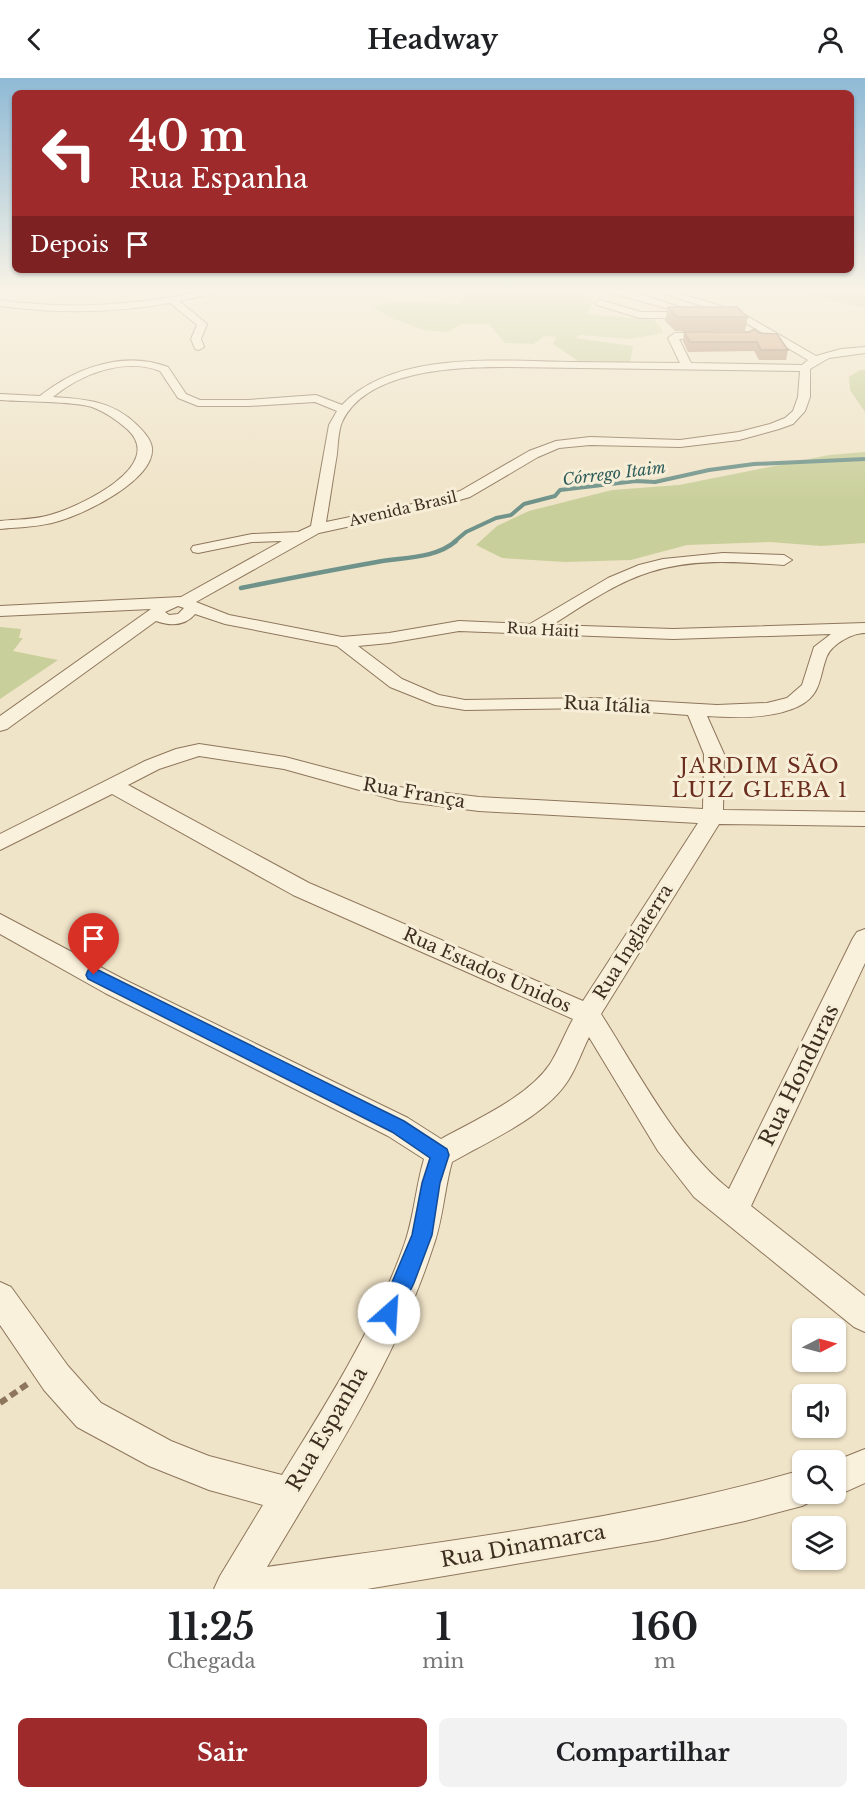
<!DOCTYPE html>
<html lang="pt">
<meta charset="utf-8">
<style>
:root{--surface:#fff;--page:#f2f2f2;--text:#202124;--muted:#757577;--accent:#9e2a2b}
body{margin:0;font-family:"Libre Baskerville",serif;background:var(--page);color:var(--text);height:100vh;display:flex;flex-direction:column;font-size:22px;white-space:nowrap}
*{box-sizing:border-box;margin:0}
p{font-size:20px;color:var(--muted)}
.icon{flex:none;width:33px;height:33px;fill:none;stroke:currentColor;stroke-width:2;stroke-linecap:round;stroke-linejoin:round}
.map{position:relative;height:1511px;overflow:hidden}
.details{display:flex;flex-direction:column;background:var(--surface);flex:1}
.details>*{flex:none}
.hud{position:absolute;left:12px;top:12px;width:842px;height:183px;border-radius:9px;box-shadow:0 2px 4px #0004;background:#9e2a2b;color:#fff;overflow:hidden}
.needle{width:39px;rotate:84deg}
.controls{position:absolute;left:792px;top:1240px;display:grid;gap:12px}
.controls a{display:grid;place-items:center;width:54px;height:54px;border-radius:9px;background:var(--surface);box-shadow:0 2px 4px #0004;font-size:30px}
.pin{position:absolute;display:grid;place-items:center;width:51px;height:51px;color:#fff;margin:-62px -26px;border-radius:50% 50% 50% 0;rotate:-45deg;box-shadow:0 0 6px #0007}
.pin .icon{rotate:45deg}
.me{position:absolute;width:66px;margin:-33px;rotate:26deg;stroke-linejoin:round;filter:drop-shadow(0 0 4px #0008)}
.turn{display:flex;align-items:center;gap:21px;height:126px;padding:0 18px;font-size:27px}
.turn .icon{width:78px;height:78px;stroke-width:2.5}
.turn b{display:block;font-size:42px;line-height:51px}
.then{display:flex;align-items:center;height:57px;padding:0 18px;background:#0003;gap:12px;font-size:22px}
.eta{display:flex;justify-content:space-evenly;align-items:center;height:102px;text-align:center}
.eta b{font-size:36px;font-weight:800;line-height:42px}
.button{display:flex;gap:12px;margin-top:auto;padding:12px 18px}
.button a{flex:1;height:69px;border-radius:9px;background:var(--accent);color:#fff;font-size:24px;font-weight:800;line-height:69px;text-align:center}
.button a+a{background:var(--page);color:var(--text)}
header{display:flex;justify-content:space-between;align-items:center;height:78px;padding:0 18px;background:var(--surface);font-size:27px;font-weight:800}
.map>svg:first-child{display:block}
</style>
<header><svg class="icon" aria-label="back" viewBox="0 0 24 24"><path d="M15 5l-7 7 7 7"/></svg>Headway<svg class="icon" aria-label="person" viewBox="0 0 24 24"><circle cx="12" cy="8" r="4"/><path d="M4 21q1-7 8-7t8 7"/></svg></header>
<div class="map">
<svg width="865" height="1511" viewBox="0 0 865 1511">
<rect width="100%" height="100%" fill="#f0e4c8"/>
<g fill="#c9cf9b">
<path d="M 465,212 L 525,212 L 536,216 C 554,208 579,210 594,223 L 587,236 L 654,242 L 660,248 L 663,255 L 630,261 L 580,257 L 576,260 L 633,268 L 630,285 L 578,283 L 553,266 L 556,259 L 544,258 L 534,266 L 505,265 L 489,246 L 462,246 L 448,254 L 424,252 L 391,240 L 371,228 L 400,223 L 457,226 L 465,221 Z"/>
<polygon points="786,212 865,212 865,230"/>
<polygon points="860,292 865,292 865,334 850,312 849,299"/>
<polygon points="865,374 865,465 821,468 770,464 687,467 631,482 565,484 502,480 476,467 497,448 529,433 612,412 679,407 829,377"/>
<polygon points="0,549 21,551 19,560 23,560 13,573 58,582 0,621"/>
</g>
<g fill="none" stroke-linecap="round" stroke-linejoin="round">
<polyline stroke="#6f938a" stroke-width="4" points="454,464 466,454 496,440 511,437 524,426 555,418 560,412 636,403 655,404 709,392 754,386 865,381"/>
<path stroke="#6f938a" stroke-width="4.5" d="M 241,510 C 286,501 332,492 377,484 C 403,479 435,481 456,463"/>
<g stroke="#8d765c" stroke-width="2">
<g id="minor">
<path d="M 212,212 L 229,212 L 179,223 L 207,246 L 201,261 L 204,269 L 199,272 L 195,271 L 191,261 L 197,247 L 170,225 C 113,235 58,236 0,228 L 0,222 C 75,233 139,226 212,212 Z"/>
<polygon points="600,212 631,213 682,230 677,233"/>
<path d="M 657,212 L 669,212 L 740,234 L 816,278 L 841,271 L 865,269 L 865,275 L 829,280 L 810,291 L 810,319 L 805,333 L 793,346 L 779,351 L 739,362 L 680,369 L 590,367 L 559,370 L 538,379 L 470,419 L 429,431 L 319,455 L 196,524 L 229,537 L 342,559 L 389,555 L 459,543 L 530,546 L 608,500 L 639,487 L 663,481 L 723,475 L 784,477 L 792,482 L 784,487 C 740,484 693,480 650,494 C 615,505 584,527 552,547 L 673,551 L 865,545 L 865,555 C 853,555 833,565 827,578 C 819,598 822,617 799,628 C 773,641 735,640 707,638 L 724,676 L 723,732 L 865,734 L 865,748 L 719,746 L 601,936 C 637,992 677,1070 729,1111 L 853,860 L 857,854 L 865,851 L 865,885 L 751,1128 L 865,1218 L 865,1254 L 854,1249 L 694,1119 L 658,1073 L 589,959 C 582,973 577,988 569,1001 C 547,1038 488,1063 452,1084 C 444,1112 443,1142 433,1169 C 396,1283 328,1386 267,1489 C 446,1463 628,1442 802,1392 L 802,1416 L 817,1416 L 814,1422 L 802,1428 L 745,1443 L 658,1462 L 367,1511 L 214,1511 L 220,1498 L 263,1427 L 209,1412 L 149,1388 L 77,1349 L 44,1312 L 0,1247 L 0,1204 L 11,1209 L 68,1288 L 101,1325 L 171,1363 L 209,1378 L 282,1397 C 327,1325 374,1250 403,1170 C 414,1142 415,1111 424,1081 L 388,1058 L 105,915 L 0,856 L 0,836 L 123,901 L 408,1040 L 441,1061 C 475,1042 528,1019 550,986 C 559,972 565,955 573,941 L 293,817 L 112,716 L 0,772 L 0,756 L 145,683 L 176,671 L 199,666 L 285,679 L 399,709 L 479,719 L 703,731 L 704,676 L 688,637 L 594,630 L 465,632 L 435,627 L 390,609 L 337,568 L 225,546 L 195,536 C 185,548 170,548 156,543 L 7,651 L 0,653 L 0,638 L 151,531 L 0,538 L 0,528 L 181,519 L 282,463 L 252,464 L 198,475 L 193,474 L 191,471 L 193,468 L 252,456 L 298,454 L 311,448 L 329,347 L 337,333 L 315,324 L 248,328 L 198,328 L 178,320 L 160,293 C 124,279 81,296 53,319 C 85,321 113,323 137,347 C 143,353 151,361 152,370 C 155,402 84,436 59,443 C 40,449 20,449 0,451 L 0,443 C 17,441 34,442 50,437 C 79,429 168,388 127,351 C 117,342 105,334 92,329 C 72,323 23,324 0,322 L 0,316 L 40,318 C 75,290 124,272 168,289 L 186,316 L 200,322 L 248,322 L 316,317 L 342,327 C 394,272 501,283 570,284 C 607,284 643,285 680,285 L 668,260 L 675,255 L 711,254 L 716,257 L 711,260 L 679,261 L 691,285 L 802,287 L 808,282 L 734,238 L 658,214 ZM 504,289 L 800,293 L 798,319 L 793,333 L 785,340 L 770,346 L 739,354 L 680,362 L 590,359 L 556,363 L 529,373 L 460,413 L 427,423 L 326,444 C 330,421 333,399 337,376 C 338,366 338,354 342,344 C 366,292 456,289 504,289 ZM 178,528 L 184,530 L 178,536 L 169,537 L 165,534 ZM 459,553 L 673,561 L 831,556 L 814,569 L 802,607 L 787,620 L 767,625 L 717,627 L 594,620 L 465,622 L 439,617 L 402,601 L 358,568 L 389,565 ZM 199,678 L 284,691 L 399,723 L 479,733 L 698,745 L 583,923 L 309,805 L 128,707 L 159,691 Z"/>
<polygon points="600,222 641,234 694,234 699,237 694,240 640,240 597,227 595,225"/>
<polygon points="865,1371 865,1405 836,1418 832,1416 836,1416 835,1383"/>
</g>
</g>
<polyline stroke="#8d765c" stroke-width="6" stroke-dasharray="8 4.5" stroke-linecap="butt" points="0,1325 29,1305"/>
<use href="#minor" fill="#faf1dc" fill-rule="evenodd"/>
</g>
<g fill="#b2896c">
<polygon points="668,229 748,239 745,253 675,253 665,243"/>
<polygon points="684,254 759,255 788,272 786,282 759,282 754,273 688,274 683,263"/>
</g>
<g fill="#cf9f7d" stroke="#916f58" stroke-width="1.5">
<polygon points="668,229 737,229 748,239 677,239"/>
<polygon points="755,251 759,255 777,256 788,272 761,272 757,264 690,264 684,254 749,254"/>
</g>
<linearGradient id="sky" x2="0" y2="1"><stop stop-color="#8fbad6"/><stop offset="0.5" stop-color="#f8f3e6"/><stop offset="1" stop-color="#f8f3e6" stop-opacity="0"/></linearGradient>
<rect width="865" height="423" fill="url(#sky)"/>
<polygon fill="#1a73e8" stroke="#114b97" stroke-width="1.5" points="94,890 404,1043 447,1071 449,1077 440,1105 432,1157 414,1205 396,1242 389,1245 382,1242 379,1235 412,1157 422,1105 430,1080 392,1054 88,901 86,897 88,892"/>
<g text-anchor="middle" stroke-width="6" stroke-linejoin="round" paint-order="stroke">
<g font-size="15" fill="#3d2e20" stroke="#f7eed8">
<text transform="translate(403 431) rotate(-13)" y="5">Avenida Brasil</text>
<text transform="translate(543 552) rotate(3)" y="5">Rua Haiti</text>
</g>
<g font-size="16" font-style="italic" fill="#2f5d5a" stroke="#f7eed8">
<text transform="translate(614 395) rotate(-7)" y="6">Córrego Itaim</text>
</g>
<g font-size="18" fill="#3d2e20" stroke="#f7eed8">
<text transform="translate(607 627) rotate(3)" y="6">Rua Itália</text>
<text transform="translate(414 715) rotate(10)" y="6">Rua França</text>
<text transform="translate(633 864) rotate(-58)" y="6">Rua Inglaterra</text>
<text transform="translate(487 892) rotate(24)" y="6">Rua Estados Unidos</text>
</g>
<g font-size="21" letter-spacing="1.5" fill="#6b2e1e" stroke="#f7eed8">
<text x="760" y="695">JARDIM SÃO<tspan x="760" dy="24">LUIZ GLEBA 1</tspan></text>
</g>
<g font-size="21" fill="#3d2e20" stroke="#f7eed8">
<text transform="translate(799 997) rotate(-64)" y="7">Rua Honduras</text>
<text transform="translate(327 1351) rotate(-60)" y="7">Rua Espanha</text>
<text transform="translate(523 1468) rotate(-10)" y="7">Rua Dinamarca</text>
</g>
</g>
</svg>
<div class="controls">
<a><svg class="needle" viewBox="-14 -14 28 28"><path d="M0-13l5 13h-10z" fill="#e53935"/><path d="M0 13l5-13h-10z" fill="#757577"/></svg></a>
<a><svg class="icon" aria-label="sound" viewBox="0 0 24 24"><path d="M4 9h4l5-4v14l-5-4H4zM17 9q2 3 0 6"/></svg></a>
<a><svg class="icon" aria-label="search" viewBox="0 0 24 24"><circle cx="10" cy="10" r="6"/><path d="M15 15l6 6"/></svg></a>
<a><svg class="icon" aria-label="layers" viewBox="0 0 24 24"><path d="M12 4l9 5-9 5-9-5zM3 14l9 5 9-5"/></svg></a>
</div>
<div class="pin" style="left:94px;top:897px;background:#d93025"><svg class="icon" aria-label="arrive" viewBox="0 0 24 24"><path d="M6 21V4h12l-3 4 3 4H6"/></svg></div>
<svg class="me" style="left:389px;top:1235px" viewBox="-20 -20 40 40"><circle r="19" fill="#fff"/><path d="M0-13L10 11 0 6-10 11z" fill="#1a73e8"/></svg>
<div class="hud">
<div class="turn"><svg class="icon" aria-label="left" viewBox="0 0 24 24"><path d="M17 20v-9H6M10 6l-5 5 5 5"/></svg><div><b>40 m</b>Rua Espanha</div></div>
<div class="then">Depois<svg class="icon" aria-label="arrive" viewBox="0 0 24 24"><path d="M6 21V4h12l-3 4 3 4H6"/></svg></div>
</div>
</div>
<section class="details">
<div class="eta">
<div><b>11:25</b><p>Chegada</p></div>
<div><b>1</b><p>min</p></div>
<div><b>160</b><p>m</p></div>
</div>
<div class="button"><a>Sair</a><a>Compartilhar</a></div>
</section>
